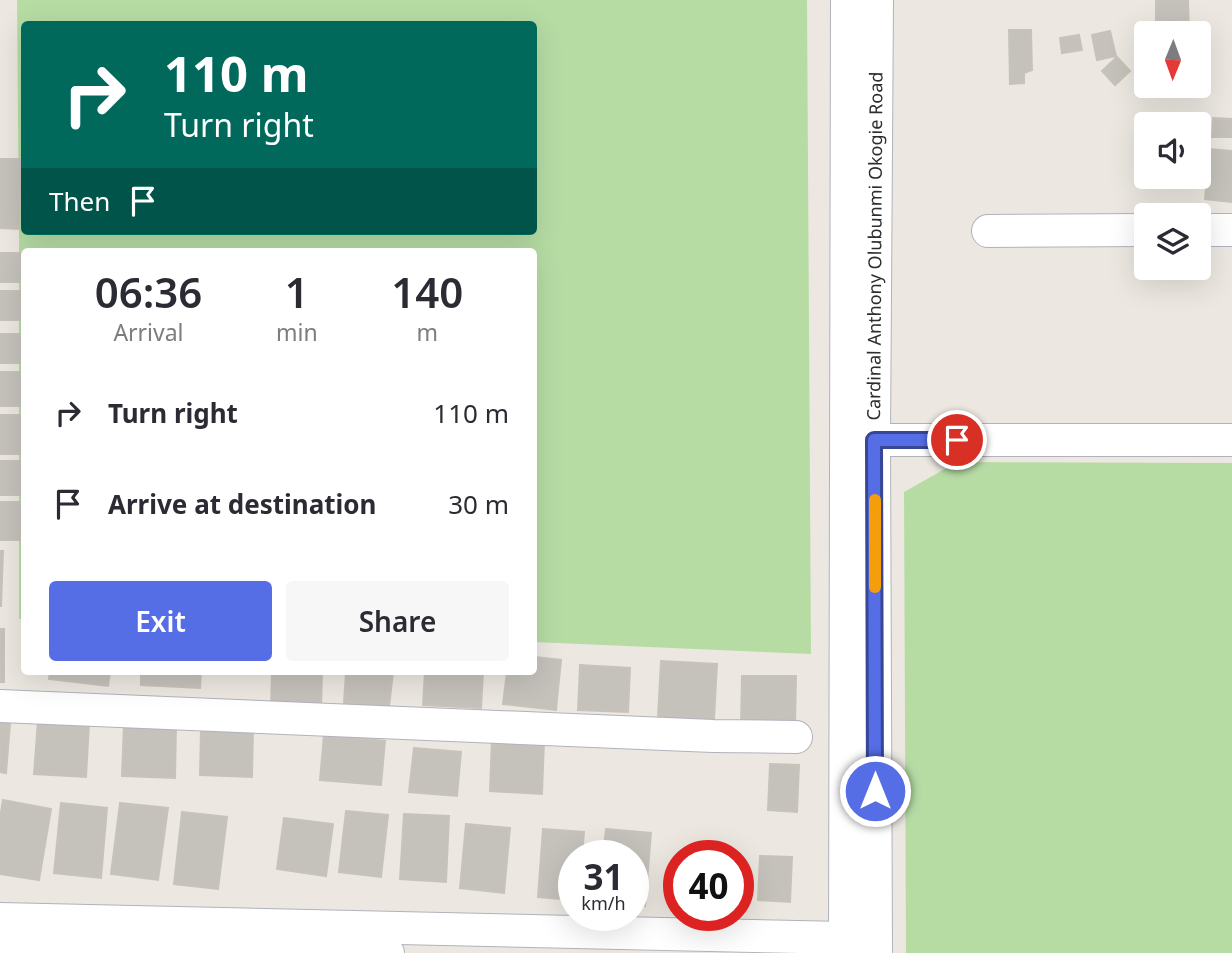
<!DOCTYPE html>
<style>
:root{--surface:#fff;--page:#f7f7f7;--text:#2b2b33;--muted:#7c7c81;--accent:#556de5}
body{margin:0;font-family:"Noto Sans",sans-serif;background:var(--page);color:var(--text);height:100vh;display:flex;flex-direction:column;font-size:26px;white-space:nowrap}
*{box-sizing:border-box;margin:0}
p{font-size:23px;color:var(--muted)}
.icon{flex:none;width:38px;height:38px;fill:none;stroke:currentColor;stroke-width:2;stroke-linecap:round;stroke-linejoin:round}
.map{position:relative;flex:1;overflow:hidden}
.drawer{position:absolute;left:21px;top:248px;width:516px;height:427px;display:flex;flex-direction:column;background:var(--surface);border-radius:7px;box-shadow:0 7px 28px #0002}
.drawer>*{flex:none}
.top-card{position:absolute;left:21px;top:21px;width:516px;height:214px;border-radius:7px;box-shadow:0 7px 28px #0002;background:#00695c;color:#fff;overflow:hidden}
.needle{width:46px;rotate:181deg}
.tools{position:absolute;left:1134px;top:21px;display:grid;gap:14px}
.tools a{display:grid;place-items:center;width:77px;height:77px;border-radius:7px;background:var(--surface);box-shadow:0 7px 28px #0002;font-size:35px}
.speed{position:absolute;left:558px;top:840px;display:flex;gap:14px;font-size:35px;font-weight:700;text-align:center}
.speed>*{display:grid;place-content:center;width:91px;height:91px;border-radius:50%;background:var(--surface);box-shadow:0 7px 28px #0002;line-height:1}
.speed small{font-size:18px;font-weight:400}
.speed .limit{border:10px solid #d22;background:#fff;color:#111}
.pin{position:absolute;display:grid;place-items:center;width:60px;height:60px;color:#fff;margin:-30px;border:4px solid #fff;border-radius:50%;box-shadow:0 2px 7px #0007}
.me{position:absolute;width:77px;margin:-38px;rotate:0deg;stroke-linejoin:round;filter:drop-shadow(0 0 5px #0008)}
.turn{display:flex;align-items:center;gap:24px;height:147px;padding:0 28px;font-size:32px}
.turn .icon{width:91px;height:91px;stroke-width:2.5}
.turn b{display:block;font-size:49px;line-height:60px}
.then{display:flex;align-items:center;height:66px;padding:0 28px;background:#0003;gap:14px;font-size:26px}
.eta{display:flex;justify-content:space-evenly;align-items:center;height:119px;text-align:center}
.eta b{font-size:42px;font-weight:600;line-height:49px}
.action{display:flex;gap:14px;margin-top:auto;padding:14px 28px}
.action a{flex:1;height:80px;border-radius:7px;background:var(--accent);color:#fff;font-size:28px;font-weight:600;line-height:80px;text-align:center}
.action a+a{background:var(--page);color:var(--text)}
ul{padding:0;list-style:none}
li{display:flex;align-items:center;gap:21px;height:91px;padding:0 28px}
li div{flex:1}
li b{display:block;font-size:26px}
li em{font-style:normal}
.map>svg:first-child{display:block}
</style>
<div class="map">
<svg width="1232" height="953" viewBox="0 0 1232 953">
<rect width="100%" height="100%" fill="#ece8e1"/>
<g fill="#b6dca4" fill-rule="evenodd">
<path d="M 17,0 L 807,0 L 811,654 L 534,642 L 534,252 L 24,252 L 24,619 L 19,619 L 19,229 ZM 24,24 L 534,24 L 534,231 L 24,231 Z"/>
<polygon points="957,462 1232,463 1232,953 906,953 904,492"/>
</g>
<g fill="#c5c2bc" stroke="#c8c3ba" stroke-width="2">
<polygon points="1156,0 1188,0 1189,33 1156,33"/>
<polygon points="1009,30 1031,30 1032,70 1024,73 1024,83 1010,84"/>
<polygon points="1110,31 1116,56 1097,60 1092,35"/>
<polygon points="1079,35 1082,50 1062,53 1060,38"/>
<polygon points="1117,57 1130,71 1115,85 1102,71"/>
<polygon points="1213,118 1232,119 1232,137 1212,137"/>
<polygon points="1209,149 1232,151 1232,202 1205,199"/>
<polygon points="0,159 21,159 19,229 0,228"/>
<rect x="0" y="253" width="24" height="29"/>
<rect x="0" y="291" width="24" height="29"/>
<rect x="0" y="334" width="24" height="29"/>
<rect x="0" y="372" width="24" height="34"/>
<rect x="0" y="415" width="24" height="39"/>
<rect x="0" y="461" width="24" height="34"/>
<rect x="0" y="502" width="24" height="38"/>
<polygon points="0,551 3,551 1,606 0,606"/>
<rect x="0" y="629" width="4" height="53"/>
<polygon points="534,657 561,660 556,710 503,704 507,672 534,672"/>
<polygon points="661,661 717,664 714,719 658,717"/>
<polygon points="580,665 630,668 628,712 578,710"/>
<polygon points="50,672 110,672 108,686 49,679"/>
<polygon points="141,672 201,672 200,688 141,685"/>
<polygon points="272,672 322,672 321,708 271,706"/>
<polygon points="346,672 393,672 389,707 344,703"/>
<polygon points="425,672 483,672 481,708 423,705"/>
<polygon points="742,676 796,676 795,726 741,725"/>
<polygon points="38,720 89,724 86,777 34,774"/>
<polygon points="0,723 10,724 6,773 0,772"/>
<polygon points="124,724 176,726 175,778 122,776"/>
<polygon points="201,728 253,730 252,777 200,775"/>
<polygon points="324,735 385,741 381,785 320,780"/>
<polygon points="492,738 544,740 542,794 490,791"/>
<polygon points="414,748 461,752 457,796 409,792"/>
<polygon points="770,764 799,765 797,812 768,810"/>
<polygon points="3,800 51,809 39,880 0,874 0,818"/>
<polygon points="61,803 107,808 101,878 54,873"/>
<polygon points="120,803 168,808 158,880 111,874"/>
<polygon points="346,811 388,815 381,877 339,872"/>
<polygon points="182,812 227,817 218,889 174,884"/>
<polygon points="404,814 449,816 446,882 400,879"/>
<polygon points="284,818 333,824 326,876 277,869"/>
<polygon points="466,824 510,828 504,893 460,888"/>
<polygon points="543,829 584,832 582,856 574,856 574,900 538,897"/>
<polygon points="606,829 651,833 645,906 634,905 634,856 603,856"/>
<polygon points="760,856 792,857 790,902 758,900"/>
</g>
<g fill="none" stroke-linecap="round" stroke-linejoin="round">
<g stroke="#b1b2bb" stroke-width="34">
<g id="minor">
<polyline points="1199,230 1232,230"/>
<polyline points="988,231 1146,230"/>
<polyline points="874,440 1232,440"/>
<polyline points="0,706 713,736 796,737"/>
<polyline points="0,919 845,938"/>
<polyline points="0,944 388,953"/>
<polyline points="845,953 847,0"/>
<path id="s1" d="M 876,953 L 874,440 L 877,0"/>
</g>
</g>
<use href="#minor" stroke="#fff" stroke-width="32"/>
</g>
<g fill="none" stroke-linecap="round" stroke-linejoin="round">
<g stroke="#374795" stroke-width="18">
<polyline id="route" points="875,791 874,440 957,440"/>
</g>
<use href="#route" stroke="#556de5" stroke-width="12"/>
<polyline stroke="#f59e0b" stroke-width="12" points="875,500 875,587"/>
</g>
<g text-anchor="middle" stroke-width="7" stroke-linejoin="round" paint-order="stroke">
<g font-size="18" fill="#2d2d2d" stroke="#fff">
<text dy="6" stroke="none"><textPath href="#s1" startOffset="707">Cardinal Anthony Olubunmi Okogie Road</textPath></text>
</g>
</g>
</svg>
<div class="tools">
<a><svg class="needle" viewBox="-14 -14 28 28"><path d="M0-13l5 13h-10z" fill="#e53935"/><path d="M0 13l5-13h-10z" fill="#7c7c81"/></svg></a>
<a><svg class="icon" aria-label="sound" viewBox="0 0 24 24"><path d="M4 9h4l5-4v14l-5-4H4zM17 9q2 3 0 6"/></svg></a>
<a><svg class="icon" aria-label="layers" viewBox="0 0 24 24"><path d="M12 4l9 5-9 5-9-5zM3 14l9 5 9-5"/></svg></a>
</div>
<div class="speed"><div>31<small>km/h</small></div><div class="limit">40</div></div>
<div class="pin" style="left:957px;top:440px;background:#d93025"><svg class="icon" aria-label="arrive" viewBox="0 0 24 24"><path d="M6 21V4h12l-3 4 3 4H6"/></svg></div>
<svg class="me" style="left:875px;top:791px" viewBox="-20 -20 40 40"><circle r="17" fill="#556de5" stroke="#fff" stroke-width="3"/><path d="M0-11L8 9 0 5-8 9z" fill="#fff"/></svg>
<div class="top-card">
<div class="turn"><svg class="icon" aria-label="right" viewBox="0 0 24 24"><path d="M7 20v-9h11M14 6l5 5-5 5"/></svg><div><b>110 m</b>Turn right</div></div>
<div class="then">Then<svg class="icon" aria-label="arrive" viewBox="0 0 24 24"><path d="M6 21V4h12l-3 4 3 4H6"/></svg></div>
</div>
<section class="drawer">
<div class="eta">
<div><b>06:36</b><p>Arrival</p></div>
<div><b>1</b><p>min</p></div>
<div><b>140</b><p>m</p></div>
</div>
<ul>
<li><svg class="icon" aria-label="right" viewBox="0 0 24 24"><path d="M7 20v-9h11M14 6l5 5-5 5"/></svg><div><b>Turn right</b></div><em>110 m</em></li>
<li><svg class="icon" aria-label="arrive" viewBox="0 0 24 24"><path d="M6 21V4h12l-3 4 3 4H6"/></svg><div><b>Arrive at destination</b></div><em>30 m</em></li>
</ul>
<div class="action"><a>Exit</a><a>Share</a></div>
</section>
</div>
